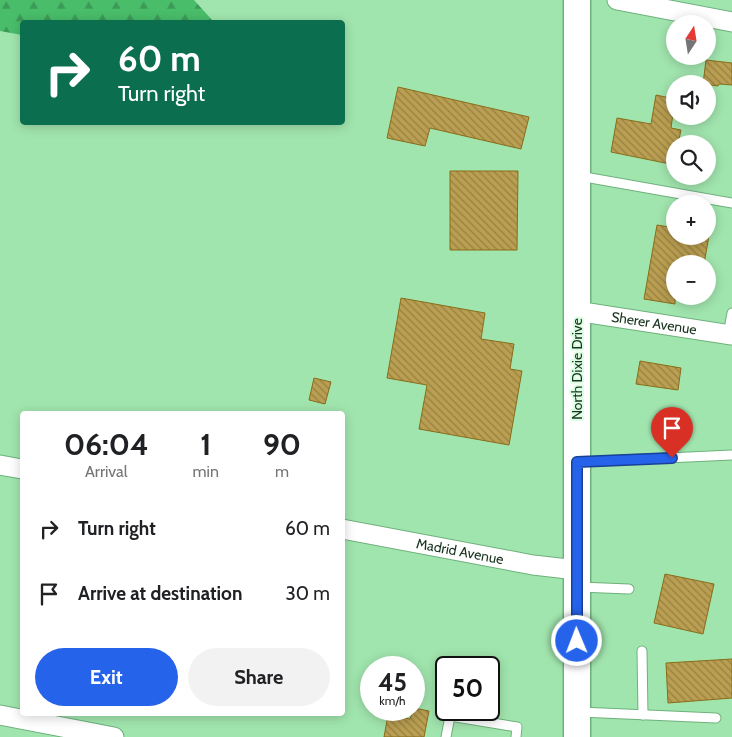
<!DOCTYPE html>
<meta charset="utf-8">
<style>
:root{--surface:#fff;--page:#f2f2f2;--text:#202124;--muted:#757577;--accent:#2563eb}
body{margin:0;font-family:Cabin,sans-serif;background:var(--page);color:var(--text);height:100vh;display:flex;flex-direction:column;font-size:19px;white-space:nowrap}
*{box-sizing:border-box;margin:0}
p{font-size:16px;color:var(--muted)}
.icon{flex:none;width:28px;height:28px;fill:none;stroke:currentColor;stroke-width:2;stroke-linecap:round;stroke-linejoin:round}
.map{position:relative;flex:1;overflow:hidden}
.details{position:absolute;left:20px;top:411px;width:325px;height:305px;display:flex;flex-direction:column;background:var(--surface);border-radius:5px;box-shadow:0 2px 12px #0003}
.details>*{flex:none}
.banner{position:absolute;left:20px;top:20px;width:325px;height:105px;border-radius:5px;box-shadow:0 2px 12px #0003;background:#0b6e4f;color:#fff;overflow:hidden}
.needle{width:32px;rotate:12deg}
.buttons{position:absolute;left:666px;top:15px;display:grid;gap:10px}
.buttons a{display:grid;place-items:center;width:50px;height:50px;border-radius:50%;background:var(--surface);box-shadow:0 2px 12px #0003;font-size:25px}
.speed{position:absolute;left:360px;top:656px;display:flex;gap:10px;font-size:25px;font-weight:700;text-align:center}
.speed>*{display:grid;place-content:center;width:65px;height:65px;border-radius:50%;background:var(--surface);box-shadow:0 2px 12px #0003;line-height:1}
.speed small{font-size:12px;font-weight:400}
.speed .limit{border:2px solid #111;border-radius:8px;background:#fff;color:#111}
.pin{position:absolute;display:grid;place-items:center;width:42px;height:42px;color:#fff;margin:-51px -21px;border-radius:50% 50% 50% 0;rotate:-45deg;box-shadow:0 0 5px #0007}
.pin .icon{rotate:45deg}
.me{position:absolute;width:55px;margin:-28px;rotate:359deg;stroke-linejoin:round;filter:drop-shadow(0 0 4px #0008)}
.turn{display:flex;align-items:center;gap:18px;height:105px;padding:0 15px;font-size:22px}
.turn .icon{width:65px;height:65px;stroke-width:2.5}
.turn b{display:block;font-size:35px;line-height:42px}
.eta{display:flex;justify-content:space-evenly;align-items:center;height:85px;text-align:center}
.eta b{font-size:30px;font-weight:700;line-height:35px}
.button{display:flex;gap:10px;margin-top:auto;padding:10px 15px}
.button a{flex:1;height:58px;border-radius:30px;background:var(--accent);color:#fff;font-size:20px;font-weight:700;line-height:58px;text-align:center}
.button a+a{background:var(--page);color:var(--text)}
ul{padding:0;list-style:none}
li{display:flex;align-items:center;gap:15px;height:65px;padding:0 15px}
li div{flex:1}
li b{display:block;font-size:19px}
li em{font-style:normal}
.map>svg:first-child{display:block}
</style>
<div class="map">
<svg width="732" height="737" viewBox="0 0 732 737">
<defs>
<pattern id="forest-firs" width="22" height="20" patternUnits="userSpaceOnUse" patternTransform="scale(1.25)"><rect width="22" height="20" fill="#49bd6a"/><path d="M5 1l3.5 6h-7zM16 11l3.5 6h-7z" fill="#3c9a57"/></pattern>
<pattern id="building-back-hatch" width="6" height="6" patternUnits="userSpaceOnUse" patternTransform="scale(1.25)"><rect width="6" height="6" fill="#ba9e51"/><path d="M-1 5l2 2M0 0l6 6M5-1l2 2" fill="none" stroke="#968143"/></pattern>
</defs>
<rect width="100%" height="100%" fill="#a1e5ae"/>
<polygon fill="url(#forest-firs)" points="0,0 194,0 212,20 211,22 22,22 22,35 0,31"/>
<g fill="url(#building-back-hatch)" stroke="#886d19">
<polygon points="706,60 732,63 732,85 719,84 718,86 703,84"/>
<polygon points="398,87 529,117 521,149 430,128 425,146 387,138"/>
<polygon points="656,95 675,99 671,128 681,130 678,144 675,144 675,165 611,152 617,118 651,124"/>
<polygon points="450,171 518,171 517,250 450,250"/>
<polygon points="657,225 675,228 675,236 709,236 704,264 675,264 675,304 644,299"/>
<polygon points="401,298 485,313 481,339 514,344 510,369 522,371 509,445 419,429 427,385 387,378"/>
<polygon points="640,361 681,368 678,390 636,384"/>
<polygon points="314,378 331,382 325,404 309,400"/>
<polygon points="665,574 714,584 703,634 654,623"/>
<polygon points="732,659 732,698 668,703 666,663"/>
<polygon points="414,708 429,711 424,737 384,737 388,715 410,719"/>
</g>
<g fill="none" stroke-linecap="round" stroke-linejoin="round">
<g stroke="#6eb17c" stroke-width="11">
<g id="service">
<polyline points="579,176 732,203"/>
<polyline points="728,335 732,313"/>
<polyline points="580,462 732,455"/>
<polyline points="579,587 629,589"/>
<polyline points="642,651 643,715"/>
<polyline points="580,712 716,718"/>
<polyline points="446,737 450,716 517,727 516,737"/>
</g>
</g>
<g stroke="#6eb17c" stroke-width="21">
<g id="minor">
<polyline points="617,0 732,22"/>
<path id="s1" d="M 576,311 L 732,335"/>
<polyline points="0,465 22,469"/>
<path id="s2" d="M 342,529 L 533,565 L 577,570"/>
<polyline points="0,715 114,737"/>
</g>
</g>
<g stroke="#6eb17c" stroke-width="29">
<polyline id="secondary" points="577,0 577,737"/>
</g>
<use href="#service" stroke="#fff" stroke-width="9"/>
<use href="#minor" stroke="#fff" stroke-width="19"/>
<use href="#secondary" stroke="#fff" stroke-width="26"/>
</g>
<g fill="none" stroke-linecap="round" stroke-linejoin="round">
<g stroke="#184099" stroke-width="12">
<polyline id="route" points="577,641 577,462 672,458"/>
</g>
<use href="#route" stroke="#2563eb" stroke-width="9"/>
</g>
<g text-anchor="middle" stroke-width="4" stroke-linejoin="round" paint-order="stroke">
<g font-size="14" fill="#18331e" stroke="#dbfde1">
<text dy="5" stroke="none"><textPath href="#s1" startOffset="79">Sherer Avenue</textPath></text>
<text transform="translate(577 369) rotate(-90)" y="5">North Dixie Drive</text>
<text dy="5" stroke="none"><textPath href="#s2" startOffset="120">Madrid Avenue</textPath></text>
</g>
</g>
</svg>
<div class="buttons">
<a><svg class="needle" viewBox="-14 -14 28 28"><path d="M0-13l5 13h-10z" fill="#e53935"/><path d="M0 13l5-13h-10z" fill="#757577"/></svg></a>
<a><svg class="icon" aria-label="sound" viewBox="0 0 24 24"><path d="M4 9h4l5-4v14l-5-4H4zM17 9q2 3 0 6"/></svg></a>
<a><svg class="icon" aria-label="search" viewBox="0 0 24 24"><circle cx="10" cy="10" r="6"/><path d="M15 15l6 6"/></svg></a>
<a>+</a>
<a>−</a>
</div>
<div class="speed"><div>45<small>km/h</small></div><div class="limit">50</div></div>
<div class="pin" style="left:672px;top:458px;background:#d93025"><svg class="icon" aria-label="arrive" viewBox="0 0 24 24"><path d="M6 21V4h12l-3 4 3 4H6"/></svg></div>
<svg class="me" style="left:577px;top:641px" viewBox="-20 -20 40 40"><circle r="17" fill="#2563eb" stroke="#fff" stroke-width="3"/><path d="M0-11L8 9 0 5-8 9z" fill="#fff"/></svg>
<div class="banner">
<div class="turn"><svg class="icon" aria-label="right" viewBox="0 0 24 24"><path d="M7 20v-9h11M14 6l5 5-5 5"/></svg><div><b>60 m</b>Turn right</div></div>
</div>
<section class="details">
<div class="eta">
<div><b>06:04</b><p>Arrival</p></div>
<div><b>1</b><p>min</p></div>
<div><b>90</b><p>m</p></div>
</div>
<ul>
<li><svg class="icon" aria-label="right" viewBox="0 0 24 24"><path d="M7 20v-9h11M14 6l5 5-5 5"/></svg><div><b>Turn right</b></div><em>60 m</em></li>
<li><svg class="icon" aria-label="arrive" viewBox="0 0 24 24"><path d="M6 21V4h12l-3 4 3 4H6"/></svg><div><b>Arrive at destination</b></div><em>30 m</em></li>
</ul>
<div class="button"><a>Exit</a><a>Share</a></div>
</section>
</div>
